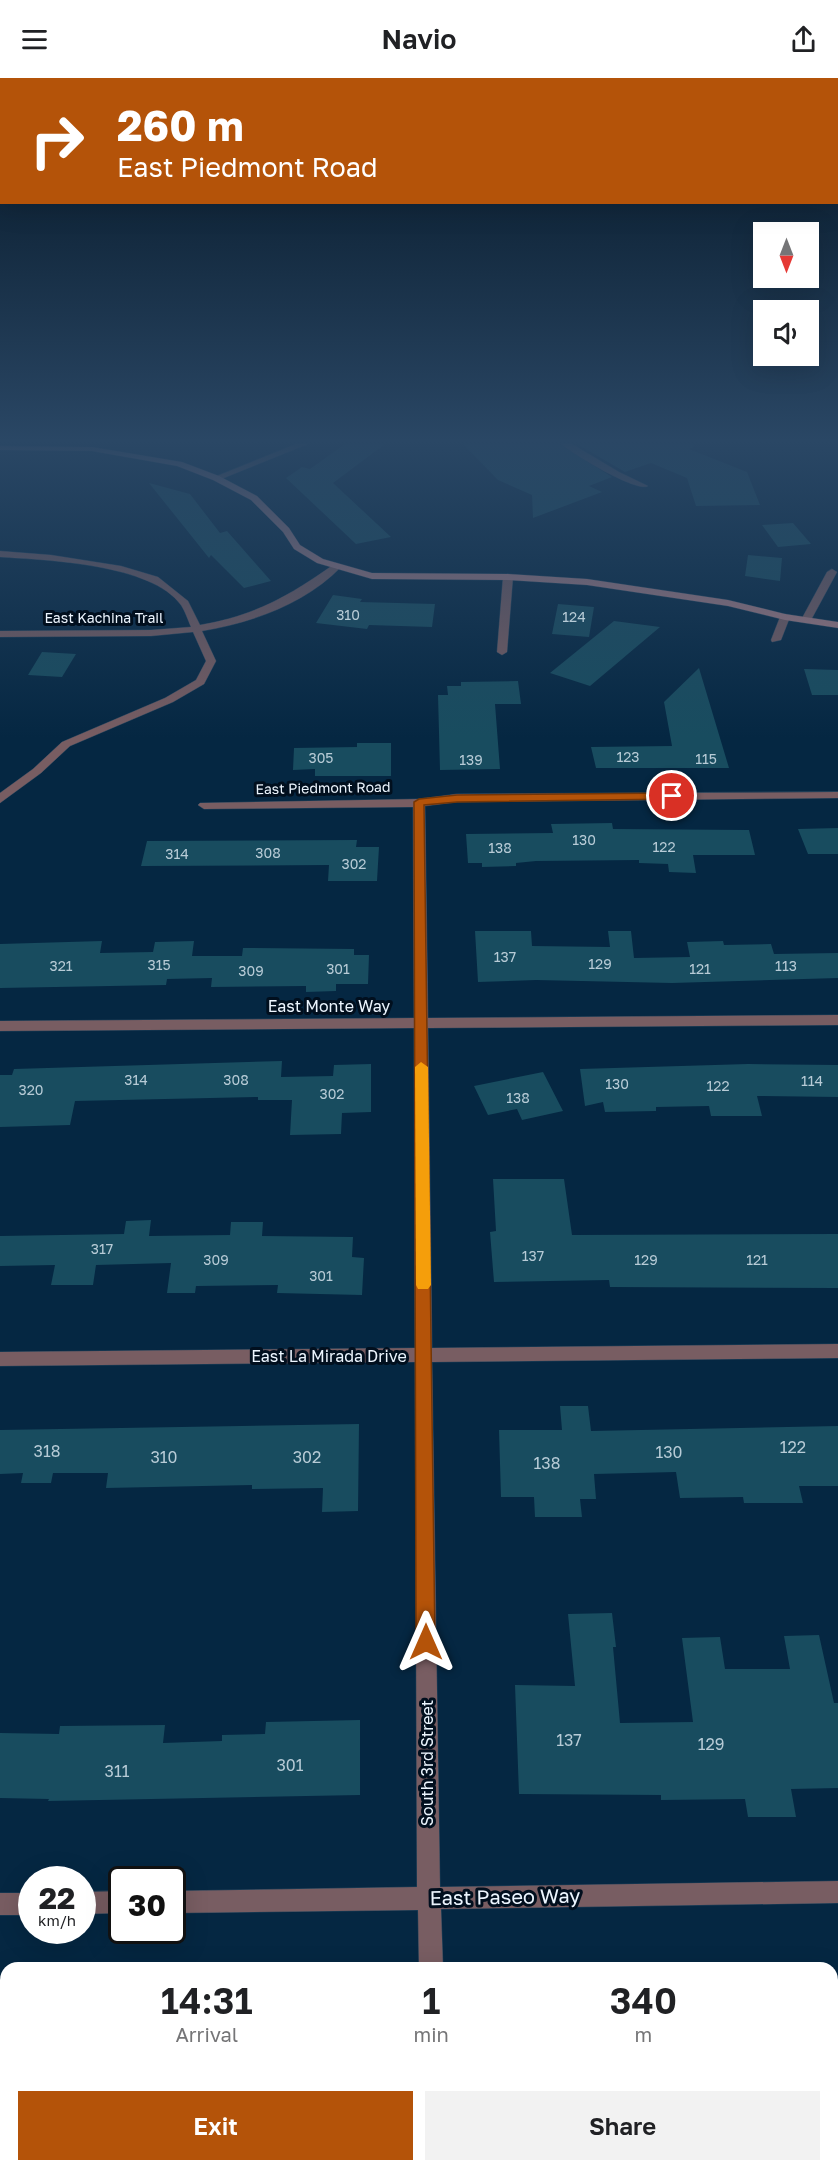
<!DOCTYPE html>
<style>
:root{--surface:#fff;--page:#f2f2f2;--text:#202124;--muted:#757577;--accent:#b45309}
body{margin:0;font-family:"Golos Text",sans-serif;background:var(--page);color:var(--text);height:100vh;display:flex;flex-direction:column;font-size:22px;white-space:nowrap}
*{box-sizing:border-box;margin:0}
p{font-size:20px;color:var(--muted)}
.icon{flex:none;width:33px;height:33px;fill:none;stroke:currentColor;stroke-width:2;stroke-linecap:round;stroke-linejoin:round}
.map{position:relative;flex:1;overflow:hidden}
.details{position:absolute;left:0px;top:1884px;width:838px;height:210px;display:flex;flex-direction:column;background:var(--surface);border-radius:18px 18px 0 0;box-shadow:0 6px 24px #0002}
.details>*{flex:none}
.banner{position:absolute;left:0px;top:0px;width:838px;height:126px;box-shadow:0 6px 24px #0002;background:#b45309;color:#fff;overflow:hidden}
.needle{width:39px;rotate:180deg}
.fabs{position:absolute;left:753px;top:144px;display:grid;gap:12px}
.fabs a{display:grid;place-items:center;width:66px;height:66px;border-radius:0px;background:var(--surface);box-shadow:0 6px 24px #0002;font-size:30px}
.speed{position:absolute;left:18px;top:1788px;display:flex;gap:12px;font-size:30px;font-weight:700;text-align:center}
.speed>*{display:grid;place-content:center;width:78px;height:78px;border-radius:50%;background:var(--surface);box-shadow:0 6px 24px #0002;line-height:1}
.speed small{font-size:15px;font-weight:400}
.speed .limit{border:3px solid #111;border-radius:9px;background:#fff;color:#111}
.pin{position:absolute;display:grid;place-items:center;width:51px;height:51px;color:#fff;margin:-26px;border:3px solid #fff;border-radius:50%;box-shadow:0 2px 6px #0007}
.me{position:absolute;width:66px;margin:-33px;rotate:0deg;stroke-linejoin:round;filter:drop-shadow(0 0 4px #0008)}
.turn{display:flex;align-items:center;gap:21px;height:126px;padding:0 18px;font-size:27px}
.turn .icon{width:78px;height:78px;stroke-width:2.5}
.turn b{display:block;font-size:42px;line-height:51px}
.eta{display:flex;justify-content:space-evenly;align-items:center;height:102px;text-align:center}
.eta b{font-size:36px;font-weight:600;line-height:42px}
.action{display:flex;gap:12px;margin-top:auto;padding:12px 18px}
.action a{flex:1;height:69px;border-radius:0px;background:var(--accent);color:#fff;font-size:24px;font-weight:600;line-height:69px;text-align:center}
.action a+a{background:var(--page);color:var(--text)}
header{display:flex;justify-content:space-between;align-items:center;height:78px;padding:0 18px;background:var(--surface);font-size:27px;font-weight:600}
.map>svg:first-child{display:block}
</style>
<header><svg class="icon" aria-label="menu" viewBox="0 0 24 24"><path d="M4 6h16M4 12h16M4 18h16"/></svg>Navio<svg class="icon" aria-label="share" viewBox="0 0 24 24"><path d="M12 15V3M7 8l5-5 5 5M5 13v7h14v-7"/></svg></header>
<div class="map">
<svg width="838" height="2094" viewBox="0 0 838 2094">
<rect width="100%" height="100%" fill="#052742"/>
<g fill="#184c5f">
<polygon points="345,366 385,366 333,405 391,459 356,466 286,400 302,389 310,391"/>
<polygon points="463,366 559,366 612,399 589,408 602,414 533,440 532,417 498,402"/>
<polygon points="577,366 693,366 694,369 689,371 747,394 760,427 696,428 687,400 651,385 625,394"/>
<polygon points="149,405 190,416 220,455 227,453 271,503 244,510 211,477 209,480"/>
<polygon points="793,445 811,466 778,469 762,447"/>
<polygon points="748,477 782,480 780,503 745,498"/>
<polygon points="333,517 362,521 360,524 435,526 432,549 369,547 367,551 316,545"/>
<polygon points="558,526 594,529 589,559 552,556"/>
<polygon points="614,543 660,549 590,608 550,595"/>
<polygon points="42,574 76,576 62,599 28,597"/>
<polygon points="699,590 729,690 596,690 591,669 672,668 664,624"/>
<polygon points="804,591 838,592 838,617 812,617"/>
<polygon points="518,603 521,626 495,626 500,691 440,692 438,617 448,617 447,608 461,608 461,604"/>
<polygon points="357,665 391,665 391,698 315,698 315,691 293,692 294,670 357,669"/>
<polygon points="612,745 613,751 749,752 755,777 693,777 696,795 669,794 668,786 639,785 639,782 536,783 516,785 516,788 482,789 482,785 468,785 466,756 553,755 551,746"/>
<polygon points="838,750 838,776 808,776 798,751"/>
<polygon points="357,762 356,769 379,769 377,803 328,803 329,787 141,788 147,763"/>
<polygon points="475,853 531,853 532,868 610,869 608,853 631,853 634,880 690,879 687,864 723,863 724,867 771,866 774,876 838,875 838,900 672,905 536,902 478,904"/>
<polygon points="102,863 100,875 153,874 155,864 194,863 192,878 242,878 243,870 354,871 354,877 369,877 368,906 336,906 336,913 306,914 306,908 211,909 212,900 167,901 166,907 0,910 0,866"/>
<polygon points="282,983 281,999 333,998 334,987 371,986 371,1034 342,1035 341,1056 290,1057 292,1022 258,1022 258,1019 75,1023 70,1047 0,1049 0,997 12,997 14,991"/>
<polygon points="748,986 838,987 838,1019 757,1018 762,1038 711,1038 709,1028 656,1029 656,1033 605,1034 603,1024 585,1028 580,991"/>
<polygon points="543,994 563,1033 522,1042 517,1031 488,1037 474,1008"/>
<polygon points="493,1101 564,1101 572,1157 838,1156 838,1210 610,1209 609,1202 494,1204 490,1154 496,1153"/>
<polygon points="151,1142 149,1158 230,1157 231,1144 263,1144 262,1158 353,1159 352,1179 364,1180 362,1217 277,1215 278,1207 196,1208 195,1215 167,1215 171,1185 96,1187 93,1207 51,1207 55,1187 0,1188 0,1158 124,1156 126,1143"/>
<polygon points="560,1328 588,1328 591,1353 838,1348 838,1408 799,1408 803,1425 744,1425 743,1419 680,1420 676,1394 594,1396 596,1421 580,1421 582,1439 535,1439 534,1419 501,1419 499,1352 562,1352"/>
<polygon points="359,1346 358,1433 322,1434 323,1410 252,1411 252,1407 106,1410 108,1395 53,1395 51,1405 21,1405 23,1395 0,1396 0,1352"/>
<polygon points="612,1535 616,1569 613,1569 620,1645 693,1644 682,1560 720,1559 725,1591 790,1591 784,1558 819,1557 834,1625 838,1625 838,1710 791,1711 796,1739 748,1739 745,1721 661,1722 661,1717 519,1716 515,1607 575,1608 568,1536"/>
<polygon points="360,1642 360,1717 48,1723 49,1721 0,1720 0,1655 59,1656 60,1648 165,1647 163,1665 222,1663 222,1657 265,1656 266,1644"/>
</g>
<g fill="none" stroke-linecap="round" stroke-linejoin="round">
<g stroke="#25445c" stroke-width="1">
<g id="street">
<polygon points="296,366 308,366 219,402 212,400"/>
<path d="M 561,366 L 572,366 L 619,394 L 648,408 C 637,415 573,376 561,366 Z"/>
<path d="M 0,473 L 51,477 L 121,488 L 158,499 L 188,523 L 200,547 C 254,538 289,518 333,487 L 341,489 C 305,526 251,545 202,553 L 216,583 L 204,606 L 173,624 L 70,668 L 41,695 L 0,725 L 0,715 L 33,691 L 62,664 L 165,620 L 196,602 L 206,583 L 193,554 L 151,558 L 0,559 L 0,553 L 151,552 L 191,549 C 188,542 185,533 181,527 C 152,486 47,482 0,479 Z"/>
<polygon points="832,491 837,494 811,542 803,544 801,542 827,494"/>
<polygon points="508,496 513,499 507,574 502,577 497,574 503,499"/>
<polygon points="785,536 790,539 781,562 772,564 771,562 780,539"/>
<polygon points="838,714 838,720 457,724 425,728 428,940 838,937 838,947 428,950 432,1270 838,1266 838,1280 432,1284 440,1809 838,1803 838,1825 441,1831 443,1890 419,1890 418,1832 172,1835 172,1813 417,1809 415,1284 0,1288 0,1274 415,1270 414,950 0,953 0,943 414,940 413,729 204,731 198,727 200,725 419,721 457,716"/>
<polygon points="122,1813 122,1835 82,1836 82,1814"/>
<rect x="0" y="1815" width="32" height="22"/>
<rect x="421" y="2088" width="26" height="6"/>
</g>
</g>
<g stroke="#25445c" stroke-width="1">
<polygon id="secondary" points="0,368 92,369 182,384 219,398 257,418 289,450 300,467 323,481 372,495 508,496 587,501 728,522 785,536 838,544 838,550 785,542 728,528 587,507 508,502 372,501 317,485 294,471 283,454 251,422 213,402 177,388 92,373 0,372"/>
</g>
<use href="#street" fill="#785d62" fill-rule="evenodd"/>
<use href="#secondary" fill="#a77d84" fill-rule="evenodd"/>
</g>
<linearGradient id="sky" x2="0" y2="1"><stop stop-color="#031524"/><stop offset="0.55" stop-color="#2a4765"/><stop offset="1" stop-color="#2a4765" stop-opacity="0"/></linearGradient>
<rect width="838" height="660" fill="url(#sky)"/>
<polygon fill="#b45309" stroke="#753606" stroke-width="1.5" points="672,715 677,718 675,721 457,724 424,727 435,1564 432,1570 426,1573 419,1570 416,1564 414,724 419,721 457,717"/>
<polygon fill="#f59e0b" points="421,984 428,989 431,1207 428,1211 418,1211 416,1207 415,989"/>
<g text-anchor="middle" stroke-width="6" stroke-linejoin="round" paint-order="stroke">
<g font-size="14" fill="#b7cbd6">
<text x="348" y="542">310</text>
<text x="574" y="544">124</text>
<text x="628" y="684">123</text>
<text x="321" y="685">305</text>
<text x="706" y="686">115</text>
<text x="471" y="687">139</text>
<text x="584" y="767">130</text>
<text x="664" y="774">122</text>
<text x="500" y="775">138</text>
<text x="268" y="780">308</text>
<text x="177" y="781">314</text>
<text x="354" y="791">302</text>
<text x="505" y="884">137</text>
<text x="600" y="891">129</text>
<text x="159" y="892">315</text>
<text x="61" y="893">321</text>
<text x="786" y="893">113</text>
<text x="338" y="896">301</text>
<text x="700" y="896">121</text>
<text x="251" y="898">309</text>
<text x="136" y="1007">314</text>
<text x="236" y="1007">308</text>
<text x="812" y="1008">114</text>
<text x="617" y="1011">130</text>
<text x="718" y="1013">122</text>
<text x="31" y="1017">320</text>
<text x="332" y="1021">302</text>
<text x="518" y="1025">138</text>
<text x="102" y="1176">317</text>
<text x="533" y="1183">137</text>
<text x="216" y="1187">309</text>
<text x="646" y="1187">129</text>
<text x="757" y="1187">121</text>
<text x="321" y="1203">301</text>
</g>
<g font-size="14" fill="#ecf5fe" stroke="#010f1e">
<text x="104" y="545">East Kachina Trail</text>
<text transform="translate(323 710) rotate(-1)" y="5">East Piedmont Road</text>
</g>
<g font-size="16" fill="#ecf5fe" stroke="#010f1e">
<text x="329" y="934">East Monte Way</text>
<text x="329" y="1284">East La Mirada Drive</text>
<text transform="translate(427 1685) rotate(-90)" y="6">South 3rd Street</text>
</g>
<g font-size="16" fill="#b7cbd6">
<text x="793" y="1375">122</text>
<text x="47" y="1379">318</text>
<text x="669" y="1380">130</text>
<text x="164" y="1385">310</text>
<text x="307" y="1385">302</text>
<text x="547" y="1391">138</text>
<text x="569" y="1668">137</text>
<text x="711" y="1672">129</text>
<text x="290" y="1693">301</text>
<text x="117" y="1699">311</text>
</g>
<g font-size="20" fill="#ecf5fe" stroke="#010f1e">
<text transform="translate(505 1819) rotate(-1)" y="7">East Paseo Way</text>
</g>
</g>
</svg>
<div class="fabs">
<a><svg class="needle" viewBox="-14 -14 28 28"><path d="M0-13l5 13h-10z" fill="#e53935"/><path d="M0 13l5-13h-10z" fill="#757577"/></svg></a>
<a><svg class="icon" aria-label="sound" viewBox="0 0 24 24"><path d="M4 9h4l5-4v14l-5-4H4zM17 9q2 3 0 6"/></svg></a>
</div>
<div class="speed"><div>22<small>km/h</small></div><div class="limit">30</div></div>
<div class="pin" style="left:672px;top:718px;background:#d93025"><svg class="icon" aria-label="arrive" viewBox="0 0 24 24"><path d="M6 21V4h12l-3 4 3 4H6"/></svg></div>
<svg class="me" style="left:426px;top:1564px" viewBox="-20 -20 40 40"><path d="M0-17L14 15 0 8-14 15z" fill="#b45309" stroke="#fff" stroke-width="4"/></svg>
<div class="banner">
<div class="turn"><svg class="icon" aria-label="right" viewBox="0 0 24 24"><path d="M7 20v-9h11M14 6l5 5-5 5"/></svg><div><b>260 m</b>East Piedmont Road</div></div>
</div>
<section class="details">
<div class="eta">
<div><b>14:31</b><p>Arrival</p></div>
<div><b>1</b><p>min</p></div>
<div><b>340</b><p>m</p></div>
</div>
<div class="action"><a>Exit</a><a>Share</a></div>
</section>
</div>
